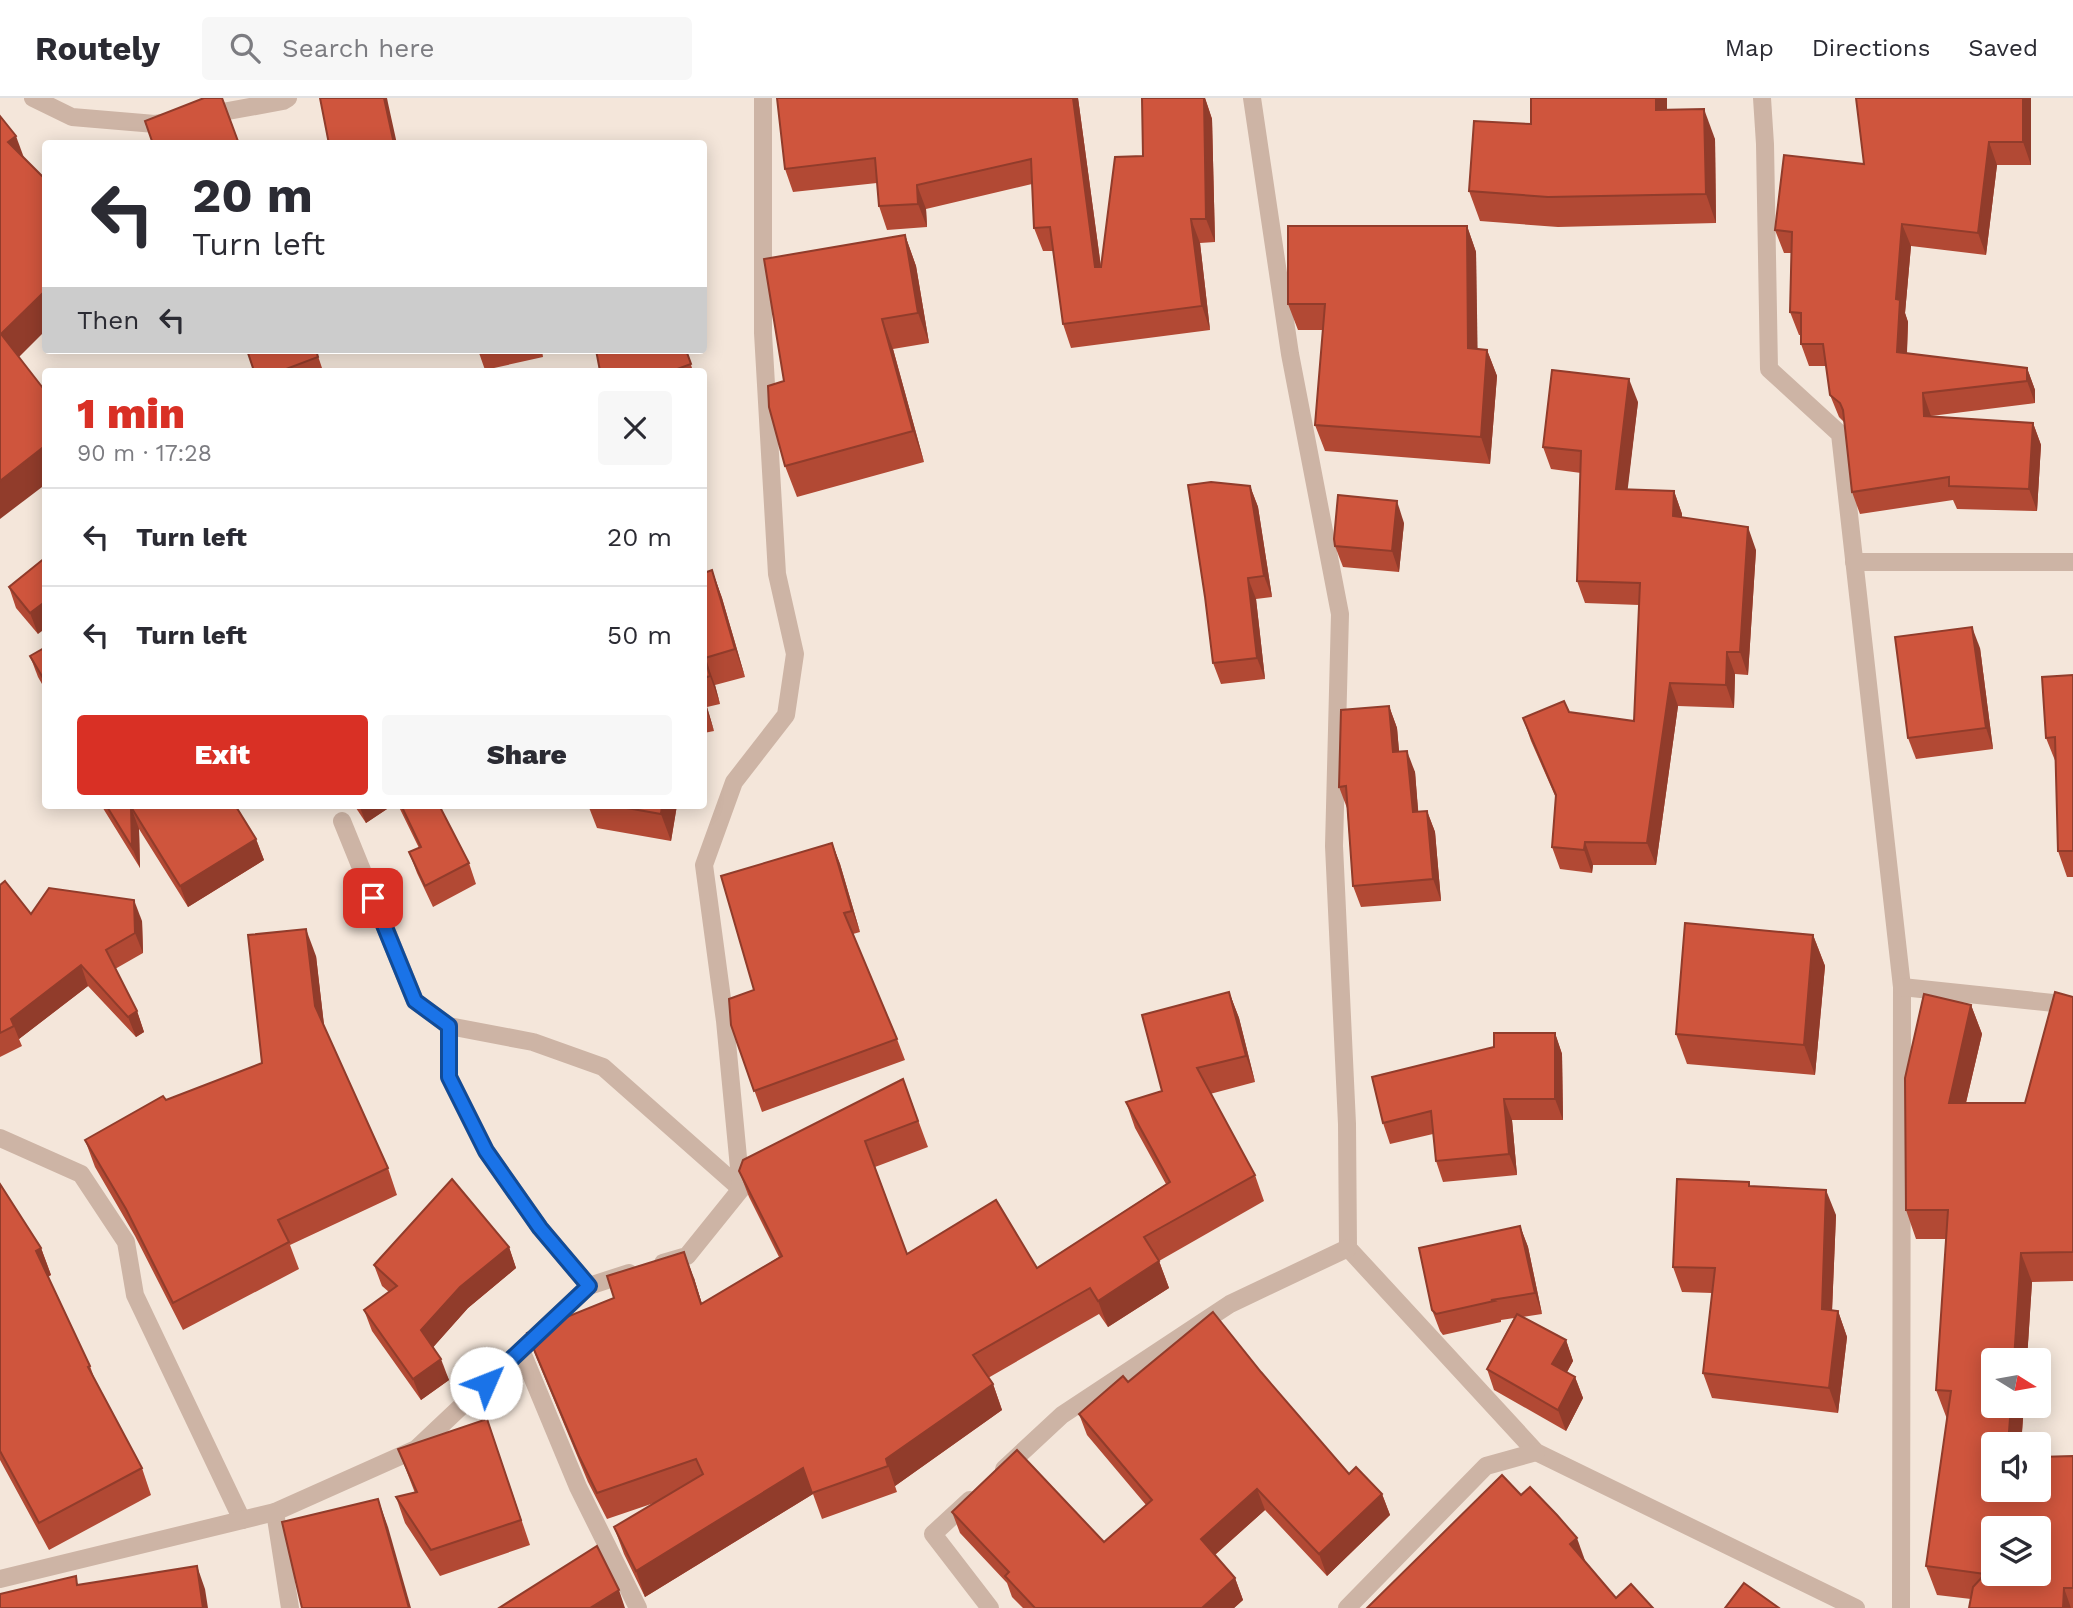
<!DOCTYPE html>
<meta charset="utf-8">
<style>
:root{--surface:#fff;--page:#f7f7f7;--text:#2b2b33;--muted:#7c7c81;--line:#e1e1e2;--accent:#d93025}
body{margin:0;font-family:"Work Sans",sans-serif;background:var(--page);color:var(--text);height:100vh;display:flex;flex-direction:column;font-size:26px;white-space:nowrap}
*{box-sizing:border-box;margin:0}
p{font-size:23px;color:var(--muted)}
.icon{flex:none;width:38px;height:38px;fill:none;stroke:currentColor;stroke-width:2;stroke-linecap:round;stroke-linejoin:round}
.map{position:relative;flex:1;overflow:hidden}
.panel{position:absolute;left:42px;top:270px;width:665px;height:441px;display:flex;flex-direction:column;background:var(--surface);border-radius:7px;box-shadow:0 4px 18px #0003}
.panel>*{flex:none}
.banner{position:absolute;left:42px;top:42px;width:665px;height:214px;border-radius:7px;box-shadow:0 4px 18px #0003;background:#fff;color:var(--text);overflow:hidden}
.needle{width:46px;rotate:101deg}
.buttons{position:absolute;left:1981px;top:1250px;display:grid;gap:14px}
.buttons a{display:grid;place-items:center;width:70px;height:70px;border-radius:7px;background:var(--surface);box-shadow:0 4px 18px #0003;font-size:35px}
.pin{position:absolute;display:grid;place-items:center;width:60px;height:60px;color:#fff;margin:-30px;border-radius:14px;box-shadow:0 4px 10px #0006}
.me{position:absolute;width:77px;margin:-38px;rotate:46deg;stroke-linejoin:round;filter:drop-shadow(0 0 5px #0008)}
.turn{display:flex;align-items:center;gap:24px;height:147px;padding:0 35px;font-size:32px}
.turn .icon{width:91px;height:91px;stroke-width:2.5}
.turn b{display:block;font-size:49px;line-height:60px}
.then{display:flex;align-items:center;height:66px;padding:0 35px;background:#0003;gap:14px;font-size:26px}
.round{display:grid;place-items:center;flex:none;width:74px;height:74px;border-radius:7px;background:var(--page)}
.summary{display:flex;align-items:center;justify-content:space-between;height:119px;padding:0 35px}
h1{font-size:42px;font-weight:800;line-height:52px;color:var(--accent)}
.primary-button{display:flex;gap:14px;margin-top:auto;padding:14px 35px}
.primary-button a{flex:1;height:80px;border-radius:7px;background:var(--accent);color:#fff;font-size:28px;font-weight:800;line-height:80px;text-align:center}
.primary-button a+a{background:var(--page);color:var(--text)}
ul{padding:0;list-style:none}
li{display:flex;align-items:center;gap:21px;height:98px;padding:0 35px;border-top:2px solid var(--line)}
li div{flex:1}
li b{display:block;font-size:26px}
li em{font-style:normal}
header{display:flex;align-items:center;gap:42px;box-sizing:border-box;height:98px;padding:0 35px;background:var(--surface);border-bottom:2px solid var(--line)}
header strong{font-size:33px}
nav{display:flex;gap:38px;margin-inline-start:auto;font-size:24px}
.search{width:490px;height:63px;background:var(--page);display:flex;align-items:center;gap:18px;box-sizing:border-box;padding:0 24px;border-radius:7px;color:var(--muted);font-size:26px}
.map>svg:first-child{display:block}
</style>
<header>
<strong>Routely</strong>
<div class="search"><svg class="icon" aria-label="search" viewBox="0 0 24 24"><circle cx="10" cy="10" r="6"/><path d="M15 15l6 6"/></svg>Search here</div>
<nav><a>Map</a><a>Directions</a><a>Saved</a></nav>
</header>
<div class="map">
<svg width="2073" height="1510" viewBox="0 0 2073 1510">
<rect width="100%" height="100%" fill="#f4e6da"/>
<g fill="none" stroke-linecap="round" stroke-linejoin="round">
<g stroke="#cdb4a5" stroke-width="18">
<polyline points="33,0 72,19 155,26 168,24"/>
<polyline points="1252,0 1290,256 1340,516 1334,748 1347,1026 1348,1150 1536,1354 1856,1510"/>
<polyline points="1762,0 1765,46 1769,271 1840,336 1902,889 1901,1510"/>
<polyline points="206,17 283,3 288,0"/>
<polyline points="1854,464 2073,464"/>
<polyline points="342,723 415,903 449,928 533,944 603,969 741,1091"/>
<polyline points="1902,889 2073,907"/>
<polyline points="449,928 449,979 486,1053 540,1130 589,1188"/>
<polyline points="0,1040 81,1076 126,1144 135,1197 242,1422"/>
<polyline points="663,1165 687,1158 741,1091 725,923 704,767 734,684 786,617 795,556 777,476 763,235 763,0"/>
<polyline points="521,1252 578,1389 638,1510"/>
<polyline points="1004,1371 1062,1317 1230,1206 1348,1150"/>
<polyline points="970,1402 933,1436 990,1510"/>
<polyline points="275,1414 290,1510"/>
<polyline points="0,1481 275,1414 416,1351 589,1188 629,1175"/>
<polyline points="1347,1510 1486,1368 1536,1354"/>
</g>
</g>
<g fill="#b24934">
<polygon points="1078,0 1101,169 1143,58 1142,0 1205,0 1212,21 1215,144 1200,145 1210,232 1071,250 1063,226 1053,153 1043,153 1034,130 1032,86 926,111 927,129 887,132 879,108 877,85 793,94 785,71"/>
<polygon points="1667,0 1667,12 1715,41 1716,125 1558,129 1480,123 1469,93 1531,26"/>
<polygon points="2031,0 2031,67 1997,67 1986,157 1911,148 1905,215 1908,224 1907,255 2027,270 2035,292 2035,305 1931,318 2033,325 2041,347 2037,413 1957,411 1953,402 1860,416 1852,394 1845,325 1839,319 1830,297 1826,268 1809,268 1801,246 1801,237 1799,237 1790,214 1791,155 1784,155 1775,132 1864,66"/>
<polygon points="1467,128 1476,154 1477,251 1487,252 1497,278 1490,366 1325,353 1315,327 1323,232 1298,232 1288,206"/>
<polygon points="905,137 916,168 929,245 893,251 924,364 797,399 785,368 784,283"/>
<polygon points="316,252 323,273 254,273"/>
<polygon points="478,252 542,252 543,259 485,272"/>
<polygon points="686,252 693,273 600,273"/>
<polygon points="1638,304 1627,392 1674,393 1682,416 1682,419 1756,452 1748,577 1735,576 1734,610 1678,608 1656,767 1593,767 1592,775 1560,771 1552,749 1556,700 1531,643 1523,620 1569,614 1634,623 1639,507 1585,505 1577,483 1581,375 1551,371 1543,349"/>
<polygon points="1250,388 1258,409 1272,499 1256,501 1265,581 1221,586 1213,565"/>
<polygon points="1404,425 1399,474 1343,469 1335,448"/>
<polygon points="46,459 38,536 16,510 9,489"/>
<polygon points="712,472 722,500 745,579 715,587 720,606 707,609 714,633 704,635 704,475"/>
<polygon points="46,549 46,593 38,579 30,558"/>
<polygon points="1980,550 1993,651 1916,661 1908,640"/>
<polygon points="2073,577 2073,779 2067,779 2058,753 2056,665 2046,640"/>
<polygon points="1389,608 1397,630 1399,654 1415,674 1418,713 1427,713 1435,734 1441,803 1361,809 1353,788 1347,710 1339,689"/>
<polygon points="101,707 235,707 256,741 264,762 188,809 139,731 140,770"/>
<polygon points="354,707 393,707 366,725"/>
<polygon points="398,707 439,707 469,765 476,786 433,809 417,775 409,754 419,750"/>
<polygon points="588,707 677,707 671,743 597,730"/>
<polygon points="832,745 840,766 860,834 853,836 897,941 905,962 762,1014 731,927 754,892"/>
<polygon points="0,787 31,816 142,823 143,855 115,871 137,913 144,934 136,939 88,888 19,941 22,948 0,959"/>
<polygon points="1813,837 1825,868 1815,977 1687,966 1676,936"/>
<polygon points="316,858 324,928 388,1070 397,1097 290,1147 299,1171 183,1232 135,1138 95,1069 85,1042 166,1002 262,965"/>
<polygon points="1229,894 1239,920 1255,984 1210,996 1255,1077 1264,1103 1159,1163 1169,1190 1108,1229 1099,1216 988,1280 993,1286 1002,1312 895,1388 897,1394 822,1421 813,1396 645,1499 624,1456 614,1429 654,1405 607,1421 588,1384 537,1261 527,1235 694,1180 702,1206 779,1159 749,1099 739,1073 903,981 928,1049 875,1069 907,1156 1037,1170 1166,1086 1135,1030 1126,1004 1162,993"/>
<polygon points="2073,899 2073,1183 2032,1184 2022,1335 2039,1338 2046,1359 2073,1358 2073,1510 1969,1510 1971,1501 1937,1497 1926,1468 1947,1321 1936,1292 1947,1141 1916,1141 1906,1112 1971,907 1982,936 1966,1005 2025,1005"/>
<polygon points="1555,935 1562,956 1563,1022 1512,1022 1517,1077 1443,1084 1436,1063 1433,1036 1390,1046 1383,1025"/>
<polygon points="0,1086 41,1150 51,1177 48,1178 90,1268 96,1285 142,1370 151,1397 49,1452 0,1362"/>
<polygon points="1751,1088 1836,1117 1832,1213 1838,1213 1847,1239 1838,1315 1712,1300 1703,1275 1712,1195 1682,1194 1673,1169"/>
<polygon points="1520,1128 1528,1149 1542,1216 1523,1219 1566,1242 1573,1263 1567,1274 1575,1279 1583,1300 1566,1333 1494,1292 1487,1271 1514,1220 1501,1222 1501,1224 1443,1237 1440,1233 1432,1212"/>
<polygon points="509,1149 516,1170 468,1210 433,1249 449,1282 421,1302 372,1233 364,1212 389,1194 382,1188 374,1167"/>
<polygon points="1261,1274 1349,1376 1382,1396 1390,1417 1327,1478 1265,1412 1215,1457 1235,1480 1243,1502 1234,1510 1023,1510 1012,1499 1007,1485 960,1435 952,1414 1104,1444 1146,1407 1087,1337 1079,1316 1128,1284"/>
<polygon points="496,1347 530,1447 440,1478 405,1425 396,1399 415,1395 398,1351"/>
</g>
<g fill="#913c2b">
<polygon points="384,0 387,0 388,5 397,46 394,46"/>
<polygon points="1073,0 1078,0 1104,192 1095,169"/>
<polygon points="1204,0 1205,0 1212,21 1215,144 1206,121"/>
<polygon points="1656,0 1667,0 1667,42 1656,12"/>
<polygon points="2023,0 2031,0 2031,67 2023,44"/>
<polygon points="1704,11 1715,41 1716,125 1706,96"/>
<polygon points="16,38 27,68 8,44"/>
<polygon points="1989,44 1997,67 1986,157 1978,135"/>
<polygon points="917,87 926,111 927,129 918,106"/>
<polygon points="1191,121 1200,145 1210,232 1202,208"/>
<polygon points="1902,126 1911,148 1905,215 1908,224 1906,276 1897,254 1896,201"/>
<polygon points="1467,128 1476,154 1478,276 1468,250"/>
<polygon points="905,137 916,168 929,245 918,215"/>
<polygon points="46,192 46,232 12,266 1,236"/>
<polygon points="882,221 893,251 924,364 913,333"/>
<polygon points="1487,252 1497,278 1490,366 1481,339"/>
<polygon points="2027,270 2035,292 2035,305 2027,283"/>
<polygon points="1629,281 1638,304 1625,414 1616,391"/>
<polygon points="1923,295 1931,318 1924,318"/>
<polygon points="2033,325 2041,347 2037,413 2029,391"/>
<polygon points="46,347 46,386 0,421 0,383"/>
<polygon points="1250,388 1258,409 1272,499 1264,478"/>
<polygon points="1674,393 1682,416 1682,441 1673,418"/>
<polygon points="1397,403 1404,425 1399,474 1392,453"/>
<polygon points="1748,429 1756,452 1748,577 1740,554"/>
<polygon points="712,472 722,500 745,579 735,551"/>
<polygon points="1248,480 1256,501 1265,581 1257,560"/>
<polygon points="46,503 46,530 38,536 30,515"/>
<polygon points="1972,529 1980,550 1993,651 1986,630"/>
<polygon points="1727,554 1735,576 1734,610 1726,587"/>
<polygon points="705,560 715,587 720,606 710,578"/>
<polygon points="1670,585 1678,608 1656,767 1647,745"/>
<polygon points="704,599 707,609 714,633 704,605"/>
<polygon points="1389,608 1397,630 1401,675 1393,654"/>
<polygon points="1407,653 1415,674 1420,735 1413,714"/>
<polygon points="359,707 393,707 366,725"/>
<polygon points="662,707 677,707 671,743 661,716"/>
<polygon points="131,709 139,731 140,770 132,749"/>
<polygon points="1427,713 1435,734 1441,803 1433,781"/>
<polygon points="256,741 264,762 188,809 180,788"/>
<polygon points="1585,744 1593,767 1592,775 1584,752"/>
<polygon points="832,745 840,766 860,834 852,813"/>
<polygon points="134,802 142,823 143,855 135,835"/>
<polygon points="306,831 316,858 325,935 315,908"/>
<polygon points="1813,837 1825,868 1815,977 1804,947"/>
<polygon points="81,867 88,888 19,941 11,921"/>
<polygon points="1229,894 1239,920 1255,984 1246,958"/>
<polygon points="1971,907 1982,936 1959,1034 1949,1005"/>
<polygon points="137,913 144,934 136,939 128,919"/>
<polygon points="1555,935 1562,956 1563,1022 1555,1001"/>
<polygon points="1504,1001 1512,1022 1517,1077 1509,1056"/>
<polygon points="1826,1092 1836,1117 1831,1237 1822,1211"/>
<polygon points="1520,1128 1528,1149 1542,1216 1535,1195"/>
<polygon points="509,1149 516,1170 468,1210 429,1254 421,1232 460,1189"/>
<polygon points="41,1150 51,1177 46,1180 36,1153"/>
<polygon points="684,1154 694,1180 710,1233 701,1206"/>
<polygon points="2021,1155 2032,1184 2027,1262 2014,1262"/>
<polygon points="1159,1163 1169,1190 1108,1229 1098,1203"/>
<polygon points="1838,1213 1847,1239 1838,1315 1829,1290"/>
<polygon points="1566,1242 1573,1263 1560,1287 1552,1266"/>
<polygon points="441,1261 449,1282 421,1302 413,1281"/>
<polygon points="1575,1279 1583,1300 1566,1333 1558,1312"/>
<polygon points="993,1286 1002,1312 895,1388 886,1361"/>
<polygon points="2011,1307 2024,1307 2021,1346 2009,1334"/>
<polygon points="2039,1338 2049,1367 2039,1368 2039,1346 2037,1346"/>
<polygon points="803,1370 813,1396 645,1499 636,1473"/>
<polygon points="1257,1391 1265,1412 1209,1462 1201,1441"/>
<polygon points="1382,1396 1390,1417 1327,1478 1319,1456"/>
<polygon points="378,1401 388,1429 411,1510 409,1510"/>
<polygon points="1577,1440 1587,1468 1570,1446"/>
<polygon points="197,1468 205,1491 208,1510 203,1510"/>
<polygon points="1235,1480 1243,1502 1234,1510 1202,1510"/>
<polygon points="2064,1490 2071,1510 2063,1510"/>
<polygon points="619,1492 625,1510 590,1510"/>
</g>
<g fill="#cf553d" stroke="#913c2b" stroke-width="2" fill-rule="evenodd">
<polygon points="204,0 222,0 239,46 153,46 145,23"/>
<polygon points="320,0 384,0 394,46 329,46"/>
<polygon points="777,0 1073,0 1095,169 1101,169 1115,59 1143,58 1142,0 1204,0 1206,121 1191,121 1202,208 1063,226 1050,129 1034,130 1031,61 917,87 918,106 879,108 875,60 785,71"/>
<polygon points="1531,0 1656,0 1656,12 1704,11 1706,96 1548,99 1469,93 1474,23 1531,26"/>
<polygon points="1856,0 2023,0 2023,44 1989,44 1978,135 1902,126 1896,201 1900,202 1897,254 2027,270 2027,283 1923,295 1924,318 2033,325 2029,391 1949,388 1949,379 1852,394 1843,312 1840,305 1830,297 1823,246 1801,246 1801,215 1790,214 1792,134 1775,132 1784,57 1864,66"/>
<polygon points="0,18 16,38 8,44 46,82 46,192 1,236 46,294 46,347 0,383"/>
<polygon points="1288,128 1467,128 1468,250 1487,252 1481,339 1315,327 1325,206 1288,206"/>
<polygon points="905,137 918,215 882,221 913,333 785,368 769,309 768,288 784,283 764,161"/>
<polygon points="247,252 316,252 318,259 281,273 254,273"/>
<polygon points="596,252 686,252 691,266 672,273 600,273"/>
<polygon points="1552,272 1629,281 1616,391 1674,393 1673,418 1748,429 1740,554 1727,554 1726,587 1670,585 1647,745 1585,744 1584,752 1552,749 1556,697 1523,620 1564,603 1569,614 1634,623 1640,485 1577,483 1581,353 1543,349"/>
<polygon points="1211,384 1250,388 1264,478 1248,480 1257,560 1213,565 1205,499 1188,387"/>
<polygon points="1338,397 1397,403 1392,453 1335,448 1334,441"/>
<polygon points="46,459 46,503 30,515 9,489"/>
<polygon points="712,472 735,551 705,560 710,578 704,580 704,475"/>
<polygon points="1972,529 1986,630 1908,640 1895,539"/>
<polygon points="46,549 46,585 30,558"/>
<polygon points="2073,577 2073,753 2058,753 2055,639 2046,640 2042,579"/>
<polygon points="1389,608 1393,654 1407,653 1413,714 1427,713 1433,781 1353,788 1346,688 1339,689 1341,612"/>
<polygon points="106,707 235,707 256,741 180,788 131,709 132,749"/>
<polygon points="401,707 439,707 469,765 425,788 409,754 421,749"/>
<polygon points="610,707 662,707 661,716"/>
<polygon points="832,745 852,813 844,815 897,941 754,993 731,927 729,901 754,892 721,778"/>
<polygon points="5,783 31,816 49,790 134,802 135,835 106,852 137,913 128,919 81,867 11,921 14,928 0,935 0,787"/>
<polygon points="1685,825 1813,837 1804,947 1676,936"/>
<polygon points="306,831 315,908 388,1070 278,1122 289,1144 173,1205 126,1111 85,1042 163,998 166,1002 262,965 248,837"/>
<polygon points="1229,894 1246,958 1197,970 1255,1077 1144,1139 1159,1163 1098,1203 1090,1190 973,1257 993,1286 886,1361 888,1368 812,1395 803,1370 636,1473 614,1429 703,1376 696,1361 597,1395 579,1358 527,1235 614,1200 607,1178 684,1154 701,1206 782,1158 739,1073 743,1062 903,981 918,1023 865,1043 907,1156 996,1102 1037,1170 1170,1084 1126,1004 1162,993 1142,917"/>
<path d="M 2055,894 L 2073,899 L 2073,1154 L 2021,1155 L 2014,1262 L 1993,1262 L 1993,1307 L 2011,1307 L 2009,1334 L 2039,1338 L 2037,1346 L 1993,1346 L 1993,1391 L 2039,1391 L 2039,1359 L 2073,1358 L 2073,1490 L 2064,1490 L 2063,1510 L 1969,1510 L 1973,1489 L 1985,1476 L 1926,1468 L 1951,1293 L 1936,1292 L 1948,1112 L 1906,1112 L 1905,980 L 1924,896 L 1971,907 L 1949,1005 L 2025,1005 ZM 1993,1430 L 2039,1430 L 2039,1475 L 1993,1475 Z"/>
<polygon points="1494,935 1555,935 1555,1001 1504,1001 1509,1056 1436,1063 1431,1013 1383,1025 1372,979 1494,949"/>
<polygon points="452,1081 509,1149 460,1189 421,1232 441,1261 413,1281 364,1212 397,1188 374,1167"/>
<polygon points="1677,1081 1749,1084 1749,1088 1826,1092 1822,1211 1838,1213 1829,1290 1703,1275 1715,1170 1673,1169"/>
<polygon points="0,1086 41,1150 36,1153 90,1268 88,1269 142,1370 39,1425 0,1353"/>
<polygon points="1520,1128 1535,1195 1491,1202 1494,1203 1436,1216 1432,1212 1419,1150"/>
<polygon points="1213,1214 1261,1274 1349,1376 1356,1369 1382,1396 1319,1456 1257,1391 1201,1441 1235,1480 1202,1510 1035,1510 1005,1478 1009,1474 952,1414 1017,1352 1104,1444 1152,1402 1079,1316 1123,1278 1128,1284"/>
<polygon points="1517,1216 1566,1242 1552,1266 1575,1279 1558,1312 1487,1271"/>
<polygon points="487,1321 521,1422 431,1452 396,1399 417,1394 398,1351"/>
<polygon points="1502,1377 1521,1397 1530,1389 1557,1417 1577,1440 1570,1446 1616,1500 1631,1486 1653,1510 1367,1510"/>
<polygon points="378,1401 409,1510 302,1510 282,1424"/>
<polygon points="597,1448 619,1492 590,1510 499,1510"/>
<polygon points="197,1468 203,1510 0,1510 0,1496 76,1478 77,1487"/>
<polygon points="1744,1485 1779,1510 1725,1510"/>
</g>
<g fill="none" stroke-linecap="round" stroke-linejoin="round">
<g stroke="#114b97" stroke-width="18">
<polyline id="route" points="373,800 415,903 449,928 449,979 486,1053 540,1130 589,1188 486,1285"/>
</g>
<use href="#route" stroke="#1a73e8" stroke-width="12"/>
</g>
</svg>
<div class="buttons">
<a><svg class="needle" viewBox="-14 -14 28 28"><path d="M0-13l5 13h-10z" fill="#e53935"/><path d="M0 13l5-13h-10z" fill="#7c7c81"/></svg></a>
<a><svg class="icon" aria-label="sound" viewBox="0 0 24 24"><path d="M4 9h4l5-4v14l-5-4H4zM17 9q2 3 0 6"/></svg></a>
<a><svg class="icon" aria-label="layers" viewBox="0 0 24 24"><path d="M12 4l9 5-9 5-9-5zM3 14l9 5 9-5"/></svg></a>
</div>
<div class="pin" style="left:373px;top:800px;background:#d93025"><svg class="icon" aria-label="arrive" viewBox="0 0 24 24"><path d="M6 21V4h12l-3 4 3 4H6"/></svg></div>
<svg class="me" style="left:486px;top:1285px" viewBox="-20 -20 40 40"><circle r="19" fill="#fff"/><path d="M0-13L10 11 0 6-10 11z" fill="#1a73e8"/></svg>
<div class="banner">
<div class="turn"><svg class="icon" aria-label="left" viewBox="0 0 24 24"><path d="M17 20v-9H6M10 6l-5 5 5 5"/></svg><div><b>20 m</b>Turn left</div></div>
<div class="then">Then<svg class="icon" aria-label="left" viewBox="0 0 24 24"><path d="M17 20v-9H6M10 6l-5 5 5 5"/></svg></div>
</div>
<section class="panel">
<div class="summary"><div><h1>1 min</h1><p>90 m · 17:28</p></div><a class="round"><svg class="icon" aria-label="close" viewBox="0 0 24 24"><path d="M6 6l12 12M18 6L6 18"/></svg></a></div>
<ul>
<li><svg class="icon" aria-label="left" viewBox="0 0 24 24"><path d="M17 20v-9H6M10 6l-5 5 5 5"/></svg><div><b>Turn left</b></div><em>20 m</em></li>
<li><svg class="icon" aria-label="left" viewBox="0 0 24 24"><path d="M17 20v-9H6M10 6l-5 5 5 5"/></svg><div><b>Turn left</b></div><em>50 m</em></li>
</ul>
<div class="primary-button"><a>Exit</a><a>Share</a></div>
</section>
</div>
